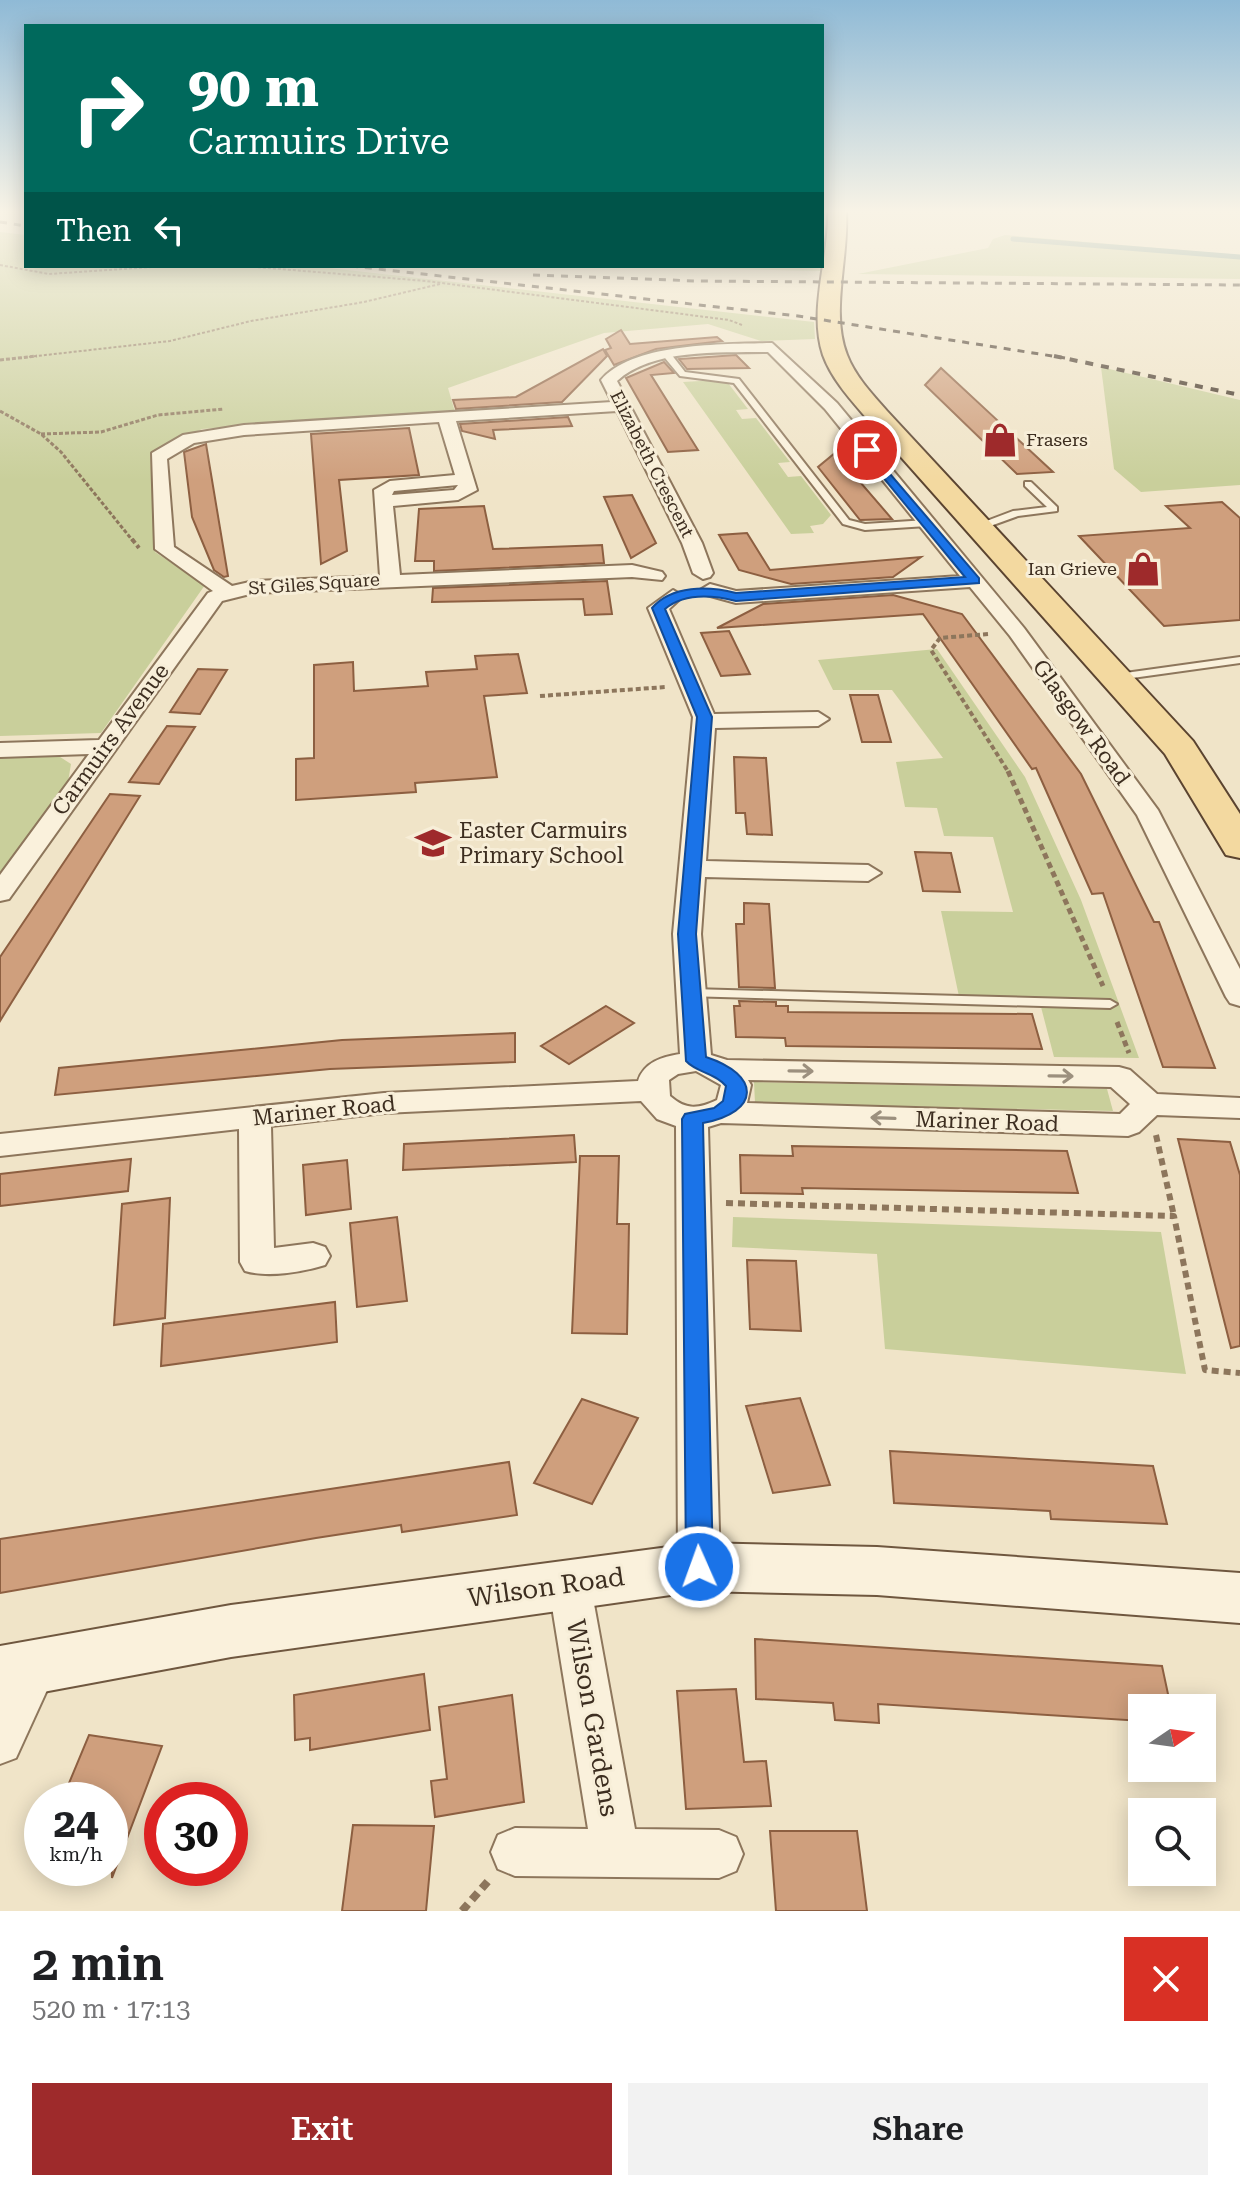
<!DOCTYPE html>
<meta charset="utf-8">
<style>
:root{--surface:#fff;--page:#f2f2f2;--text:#202124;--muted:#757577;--accent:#9e2a2b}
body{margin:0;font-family:"Roboto Serif",serif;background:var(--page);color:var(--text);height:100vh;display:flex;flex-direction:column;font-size:30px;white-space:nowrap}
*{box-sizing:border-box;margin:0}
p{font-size:26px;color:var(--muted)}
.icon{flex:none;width:44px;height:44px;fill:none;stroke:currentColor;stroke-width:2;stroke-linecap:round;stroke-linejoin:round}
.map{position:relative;height:1911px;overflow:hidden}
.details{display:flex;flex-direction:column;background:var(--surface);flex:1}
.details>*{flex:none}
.banner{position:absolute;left:24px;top:24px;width:800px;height:244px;border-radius:0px;box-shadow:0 4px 20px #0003;background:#00695c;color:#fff;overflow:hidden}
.needle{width:52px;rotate:77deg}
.buttons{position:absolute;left:1128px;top:1694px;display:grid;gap:16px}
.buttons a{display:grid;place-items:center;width:88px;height:88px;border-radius:0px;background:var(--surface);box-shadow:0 4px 20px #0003;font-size:40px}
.speed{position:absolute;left:24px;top:1782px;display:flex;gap:16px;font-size:40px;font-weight:700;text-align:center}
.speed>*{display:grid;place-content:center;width:104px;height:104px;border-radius:50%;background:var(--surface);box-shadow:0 4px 20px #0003;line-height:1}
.speed small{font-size:20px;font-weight:400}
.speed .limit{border:12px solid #d22;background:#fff;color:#111}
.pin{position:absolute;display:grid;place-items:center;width:68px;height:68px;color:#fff;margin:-34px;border:4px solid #fff;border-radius:50%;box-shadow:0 2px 8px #0007}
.me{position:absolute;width:88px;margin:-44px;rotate:358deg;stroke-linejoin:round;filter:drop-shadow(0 0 6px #0008)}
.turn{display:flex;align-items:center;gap:28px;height:168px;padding:0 32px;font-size:36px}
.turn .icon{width:104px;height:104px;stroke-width:2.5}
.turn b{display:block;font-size:56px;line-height:68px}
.then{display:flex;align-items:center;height:76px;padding:0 32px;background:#0003;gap:16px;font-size:30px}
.round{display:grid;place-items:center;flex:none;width:84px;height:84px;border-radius:0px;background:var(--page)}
.overview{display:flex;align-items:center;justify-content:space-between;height:136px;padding:0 32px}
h1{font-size:48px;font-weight:600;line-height:60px}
.primary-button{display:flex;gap:16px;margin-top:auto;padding:16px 32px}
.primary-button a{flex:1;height:92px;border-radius:0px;background:var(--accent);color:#fff;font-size:32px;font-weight:600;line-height:92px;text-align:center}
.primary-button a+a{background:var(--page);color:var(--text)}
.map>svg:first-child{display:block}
</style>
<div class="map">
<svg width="1240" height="1911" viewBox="0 0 1240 1911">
<rect width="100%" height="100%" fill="#f0e4c8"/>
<g fill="#c9cf9b">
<polygon points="822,223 823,271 593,266 822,266"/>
<polygon points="0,232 26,235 26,266 311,266 814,322 815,339 761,341 708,324 604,333 448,388 455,412 202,429 152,454 155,552 205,585 101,733 0,736"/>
<polygon points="1005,235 1240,255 1240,279 858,274 988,248 993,239"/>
<polygon points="1101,367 1240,400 1240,485 1141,492 1114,469"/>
<polygon points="718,380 728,383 748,409 736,410 742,419 756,418 790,462 778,463 788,477 801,476 831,515 823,524 810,526 814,533 791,534 683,382"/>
<polygon points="937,649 1025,777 1081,900 1139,1058 1054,1057 1041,1007 961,1006 941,911 1013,912 993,837 944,836 937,808 905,807 896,762 943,758 892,690 833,690 818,660"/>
<polygon points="57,755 71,764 68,782 0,873 0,756"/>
<polygon points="754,1082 1107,1089 1113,1111 755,1103"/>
<polygon points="733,1217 1161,1232 1186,1374 885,1349 877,1254 732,1247"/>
</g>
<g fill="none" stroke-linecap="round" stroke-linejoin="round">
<polyline stroke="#6f938a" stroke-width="5" points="1013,239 1240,257"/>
</g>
<g fill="#cf9f7d" stroke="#8d5f41" stroke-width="2">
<polygon points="621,330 630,344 717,337 722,341 656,349 614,365 605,350 611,348 606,339"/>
<polygon points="603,349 607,356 562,402 456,409 453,400 516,397"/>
<polygon points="736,355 749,368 687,369 679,359"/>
<polygon points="664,362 674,373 651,375 698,450 668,452 626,378"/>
<polygon points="941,368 1053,472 1017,474 925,385"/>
<polygon points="568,417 572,426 493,430 495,439 462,431 460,424"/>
<polygon points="409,428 419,475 339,480 347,551 321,564 311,434"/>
<polygon points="206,444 228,576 224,577 214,570 192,517 184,452"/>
<polygon points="835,453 892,519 860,520 818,467"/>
<polygon points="632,495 656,543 631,558 604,497"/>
<polygon points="1222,502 1240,518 1240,620 1164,626 1079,536 1190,528 1166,506"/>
<polygon points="484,506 493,549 602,545 604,563 434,571 434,561 415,561 419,509"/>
<polygon points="747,533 770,570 921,557 893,577 791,584 739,570 719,535"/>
<polygon points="607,581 612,614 585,615 583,599 432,602 433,588"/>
<polygon points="893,595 962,614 1081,774 1154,922 1159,922 1215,1068 1163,1067 1103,893 1092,894 1036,768 1032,769 923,614 717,628 763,604"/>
<polygon points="729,631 750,674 721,676 701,633"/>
<polygon points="518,654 527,693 484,696 497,777 415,783 416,792 296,800 296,759 314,758 314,665 353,662 354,691 428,686 426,672 477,669 475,656"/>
<polygon points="198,669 227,670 200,714 170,712"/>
<polygon points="850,695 878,695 891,742 862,742"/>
<polygon points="167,726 195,727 159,784 129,782"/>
<polygon points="734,757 766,758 772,835 747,834 745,813 736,813"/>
<polygon points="110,794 140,796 0,1021 0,957"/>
<polygon points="915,852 951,853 960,892 923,891"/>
<polygon points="744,903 769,904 775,988 739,987 736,924 744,924"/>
<polygon points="739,1001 776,1002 776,1006 788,1006 788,1012 1032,1014 1042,1049 786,1046 785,1038 736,1037 734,1006 740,1006"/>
<polygon points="606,1006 634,1023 569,1064 541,1046"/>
<polygon points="515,1033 515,1062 330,1069 55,1095 59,1068 342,1040"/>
<polygon points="574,1135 576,1162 403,1170 404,1144"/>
<polygon points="1178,1139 1230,1142 1240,1175 1240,1346 1231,1348"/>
<polygon points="792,1146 1067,1151 1078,1193 802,1188 803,1194 741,1193 740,1155 793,1156"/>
<polygon points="580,1156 619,1156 617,1224 629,1224 627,1334 572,1333"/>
<polygon points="131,1159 128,1191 0,1206 0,1174"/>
<polygon points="347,1160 351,1209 306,1215 303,1165"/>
<polygon points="170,1198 165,1318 114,1325 122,1204"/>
<polygon points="397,1217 407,1301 357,1307 350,1223"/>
<polygon points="747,1260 796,1261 801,1331 750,1329"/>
<polygon points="335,1302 337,1342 161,1366 163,1324"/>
<polygon points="800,1398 830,1485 773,1493 746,1406"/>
<polygon points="582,1399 638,1418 592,1504 534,1483"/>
<polygon points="890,1451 1153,1466 1167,1524 1051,1519 1050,1511 894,1503"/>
<polygon points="509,1462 517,1515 402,1532 401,1525 316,1538 0,1593 0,1539"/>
<polygon points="755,1639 1162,1666 1171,1708 1142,1708 1142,1721 878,1704 879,1723 835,1720 833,1703 756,1699"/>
<polygon points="424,1674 430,1730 310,1750 310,1738 295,1740 294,1695"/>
<polygon points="736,1689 744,1762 766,1761 771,1806 686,1809 677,1691"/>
<polygon points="512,1695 524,1802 435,1817 431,1781 447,1779 439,1707"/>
<polygon points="89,1735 162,1746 112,1878 110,1800 62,1800"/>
<polygon points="353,1825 434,1826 426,1911 342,1911"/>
<polygon points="770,1831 857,1831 867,1911 776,1911"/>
</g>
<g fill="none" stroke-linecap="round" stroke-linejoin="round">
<g stroke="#8d765c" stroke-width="4">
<g id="lane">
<polygon points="665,354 671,354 685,372 739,379 849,520 865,524 927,520 932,523 927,526 865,530 843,524 734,383 680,376 665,358"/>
<polygon points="1025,482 1031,482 1057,507 1057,511 1018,516 982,529 976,529 976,525 1013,511 1047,507 1025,486"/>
<polygon points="1240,657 1240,663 1118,680 1113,677 1118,674"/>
<polygon points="691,989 1110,1000 1117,1004 1110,1008 686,996 684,993"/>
</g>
</g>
<g stroke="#8d765c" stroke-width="4">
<g id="street">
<path d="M 772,343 L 837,403 L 1024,628 L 1158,810 L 1240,969 L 1240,1006 L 1230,1003 L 1226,997 L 1137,815 L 1010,636 L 970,587 L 736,603 L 703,594 L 700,590 L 710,584 L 736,591 L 960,576 L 825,409 L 768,352 C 722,353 653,348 617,381 L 702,543 L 713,573 L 710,577 L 703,579 L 693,573 L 682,543 L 617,411 L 456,421 L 477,490 L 458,500 L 393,506 L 400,575 L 632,565 L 662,572 L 665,576 L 662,580 L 632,577 L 254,593 L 222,601 L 9,899 L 0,901 L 0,875 L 89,754 L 0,757 L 0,743 L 99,740 L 208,593 L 213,591 L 155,549 L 152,453 L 183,435 L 244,425 L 612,402 L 601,380 C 633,342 725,344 772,343 ZM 439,422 L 455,475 L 390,481 L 374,490 L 380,576 L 254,581 L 232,586 L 174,547 L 167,459 L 194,443 L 244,435 ZM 458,485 L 454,490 L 392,495 L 394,491 Z"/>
<path d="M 673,590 L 683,596 L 669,609 L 714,714 L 818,712 L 829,719 L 818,726 L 715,728 L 706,861 L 868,865 L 881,873 L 868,881 L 705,877 L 701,934 L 711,1055 L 727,1060 L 1119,1067 L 1130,1070 L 1157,1094 L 1240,1098 L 1240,1118 L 1157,1115 L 1139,1132 L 1128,1136 L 721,1123 L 708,1127 L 720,1567 L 714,1580 L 699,1585 L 684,1580 L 678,1567 L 676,1126 L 657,1119 L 641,1101 L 384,1113 L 271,1126 L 274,1248 L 313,1243 L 325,1247 L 330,1256 L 325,1265 C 302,1272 268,1278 245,1271 L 240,1262 L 239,1129 L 0,1156 L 0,1134 L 384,1093 L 638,1081 C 644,1062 662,1057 680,1054 L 673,934 L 693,717 L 648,608 ZM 696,1071 L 721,1085 L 717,1100 C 698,1109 686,1110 670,1096 L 669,1080 L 678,1074 ZM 748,1080 L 1111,1087 L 1130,1104 L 1120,1114 L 747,1103 L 751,1085 Z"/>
<polygon points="569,1564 584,1569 590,1582 635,1829 719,1830 736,1837 743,1854 736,1871 719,1878 515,1876 498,1869 491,1852 498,1835 515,1828 588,1829 548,1582 554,1569"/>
<polygon points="36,1646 51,1652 58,1666 16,1758 0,1764 0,1695 21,1652"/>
</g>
</g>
<g stroke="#6f573f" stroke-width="4">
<polygon id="secondary" points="699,1543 877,1547 1240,1573 1240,1623 877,1595 699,1591 231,1657 0,1700 0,1646 231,1605"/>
</g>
<g stroke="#5b4430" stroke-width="4">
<path id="primary" d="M 828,212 L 846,212 C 849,258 830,311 847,355 C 855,376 872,394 887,411 L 1193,741 L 1240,814 L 1240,858 L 1226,855 L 1165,754 L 869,421 C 852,401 832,380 823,355 C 808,310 829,258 828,212 Z"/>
</g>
<g stroke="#8d765c" stroke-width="2" stroke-dasharray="3 2" stroke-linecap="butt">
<polyline points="0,265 49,274 167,266"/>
<polyline points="243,266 426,281 729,320 742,325"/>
<polyline points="19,358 170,341 251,321 364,302 440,284"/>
</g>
<g stroke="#8d765c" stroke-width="3" stroke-dasharray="4 2" stroke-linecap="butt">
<polyline points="0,360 37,356"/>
<polyline points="0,411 41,434 61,452 133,541"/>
<polyline points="41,434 101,432 158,415 224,409"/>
</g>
<g stroke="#8d765c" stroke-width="4" stroke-dasharray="5 3" stroke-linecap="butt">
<polyline points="132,539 139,548"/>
<polyline points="988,634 940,638 931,650 1009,773"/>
<polyline points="540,696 666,687"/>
</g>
<g stroke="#8d765c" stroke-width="5" stroke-dasharray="6 4" stroke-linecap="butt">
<polyline points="1008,771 1103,986"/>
<polyline points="1117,1022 1129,1053"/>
</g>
<g stroke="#8d765c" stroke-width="6" stroke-dasharray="7 5" stroke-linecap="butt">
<polyline points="1156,1135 1174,1216"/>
<polyline points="726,1203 1174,1216 1205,1370 1240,1373"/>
</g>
<polyline stroke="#8d765c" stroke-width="8" stroke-dasharray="9 6" stroke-linecap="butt" points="462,1911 490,1879"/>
<use href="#lane" fill="#faf1dc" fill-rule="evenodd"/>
<use href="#street" fill="#faf1dc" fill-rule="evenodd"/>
<use href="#secondary" fill="#faf1dc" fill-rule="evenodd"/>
<use href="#primary" fill="#f3d9a0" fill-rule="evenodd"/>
<g stroke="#3d2e20" stroke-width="3" stroke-dasharray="7 7" stroke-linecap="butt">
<polyline points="0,222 26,226"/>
<polyline points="351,266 798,316 1065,358"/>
<polyline points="533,275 697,281 1240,285"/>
</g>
<polyline stroke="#3d2e20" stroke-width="4" stroke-dasharray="8 8" stroke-linecap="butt" points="1054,356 1240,395"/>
</g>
<defs><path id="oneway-shaft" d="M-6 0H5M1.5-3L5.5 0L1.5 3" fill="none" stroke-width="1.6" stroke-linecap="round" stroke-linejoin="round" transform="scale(2)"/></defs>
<g stroke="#9c907e">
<use href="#oneway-shaft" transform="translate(801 1071) rotate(1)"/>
<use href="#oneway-shaft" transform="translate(1061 1076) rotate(1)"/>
<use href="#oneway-shaft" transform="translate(883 1118) rotate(-178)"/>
</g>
<linearGradient id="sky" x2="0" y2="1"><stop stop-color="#8fbad6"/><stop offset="0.44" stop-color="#f8f3e6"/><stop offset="1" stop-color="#f8f3e6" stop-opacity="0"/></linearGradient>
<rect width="1240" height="480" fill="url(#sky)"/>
<path fill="#1a73e8" stroke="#114b97" stroke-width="2" d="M 867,447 L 979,578 L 979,583 L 736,601 C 712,595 684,593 665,609 L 712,717 L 696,934 L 706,1057 C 761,1075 761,1112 703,1123 L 713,1567 L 709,1576 L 699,1579 L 690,1576 L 686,1567 L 682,1119 L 685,1114 L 714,1108 L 723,1101 L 726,1086 C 714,1072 697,1073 686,1061 L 678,934 L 697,717 L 652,608 C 672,585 708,586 736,593 L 965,577 L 863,453 Z"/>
<defs>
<g id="shop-bare" transform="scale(2.76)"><path d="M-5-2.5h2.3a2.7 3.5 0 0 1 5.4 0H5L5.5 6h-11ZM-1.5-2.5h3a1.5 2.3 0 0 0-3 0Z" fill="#9e2a2b" stroke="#f7eed8" stroke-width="2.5" paint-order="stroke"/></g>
<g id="school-bare" transform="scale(2.76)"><path d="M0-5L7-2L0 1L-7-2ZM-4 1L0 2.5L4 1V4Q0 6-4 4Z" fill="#9e2a2b" stroke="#f7eed8" stroke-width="2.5" paint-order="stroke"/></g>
</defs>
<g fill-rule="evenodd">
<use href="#shop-bare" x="1000" y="440"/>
<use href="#shop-bare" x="1143" y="569"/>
<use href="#school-bare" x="433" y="843"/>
</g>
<g text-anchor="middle" stroke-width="6" stroke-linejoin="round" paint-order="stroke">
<g font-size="18" fill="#3d2e20" stroke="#f7eed8" text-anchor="start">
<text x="1026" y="446">Frasers</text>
<text x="1117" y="575" text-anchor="end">Ian Grieve</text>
</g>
<g font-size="18" fill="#3d2e20" stroke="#f7eed8">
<text transform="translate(652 464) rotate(63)" y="6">Elizabeth Crescent</text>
<text transform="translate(314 584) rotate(-4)" y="6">St Giles Square</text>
</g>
<g font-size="22" fill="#3d2e20" stroke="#f7eed8">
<text transform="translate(1082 722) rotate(54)" y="8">Glasgow Road</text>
<text transform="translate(110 739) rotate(-54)" y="8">Carmuirs Avenue</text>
<text transform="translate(324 1110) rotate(-6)" y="8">Mariner Road</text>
<text transform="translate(987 1121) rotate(2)" y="8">Mariner Road</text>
</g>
<g font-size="22" fill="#3d2e20" stroke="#f7eed8" text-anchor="start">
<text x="459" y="838">Easter Carmuirs<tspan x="459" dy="25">Primary School</tspan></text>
</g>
<g font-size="26" fill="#3d2e20" stroke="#f7eed8">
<text transform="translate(546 1587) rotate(-8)" y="9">Wilson Road</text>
<text transform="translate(593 1718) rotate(80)" y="9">Wilson Gardens</text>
</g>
</g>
</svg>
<div class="buttons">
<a><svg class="needle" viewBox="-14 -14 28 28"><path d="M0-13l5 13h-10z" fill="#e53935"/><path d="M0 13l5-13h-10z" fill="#757577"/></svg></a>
<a><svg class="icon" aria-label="search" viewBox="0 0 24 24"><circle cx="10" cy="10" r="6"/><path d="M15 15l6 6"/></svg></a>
</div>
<div class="speed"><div>24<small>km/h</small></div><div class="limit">30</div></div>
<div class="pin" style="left:867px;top:450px;background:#d93025"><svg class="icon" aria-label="arrive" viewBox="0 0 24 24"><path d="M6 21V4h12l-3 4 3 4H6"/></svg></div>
<svg class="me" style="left:699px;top:1567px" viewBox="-20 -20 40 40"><circle r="17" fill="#1a73e8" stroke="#fff" stroke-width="3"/><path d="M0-11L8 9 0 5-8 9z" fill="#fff"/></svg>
<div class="banner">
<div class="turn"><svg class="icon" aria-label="right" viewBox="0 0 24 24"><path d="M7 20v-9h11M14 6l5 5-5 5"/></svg><div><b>90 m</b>Carmuirs Drive</div></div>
<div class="then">Then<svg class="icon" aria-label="left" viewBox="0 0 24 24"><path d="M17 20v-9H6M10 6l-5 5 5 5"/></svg></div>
</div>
</div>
<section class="details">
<div class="overview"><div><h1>2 min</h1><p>520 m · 17:13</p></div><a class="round" style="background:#d93025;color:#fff"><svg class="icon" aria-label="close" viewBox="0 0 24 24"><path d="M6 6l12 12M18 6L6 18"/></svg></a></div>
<div class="primary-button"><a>Exit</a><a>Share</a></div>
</section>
